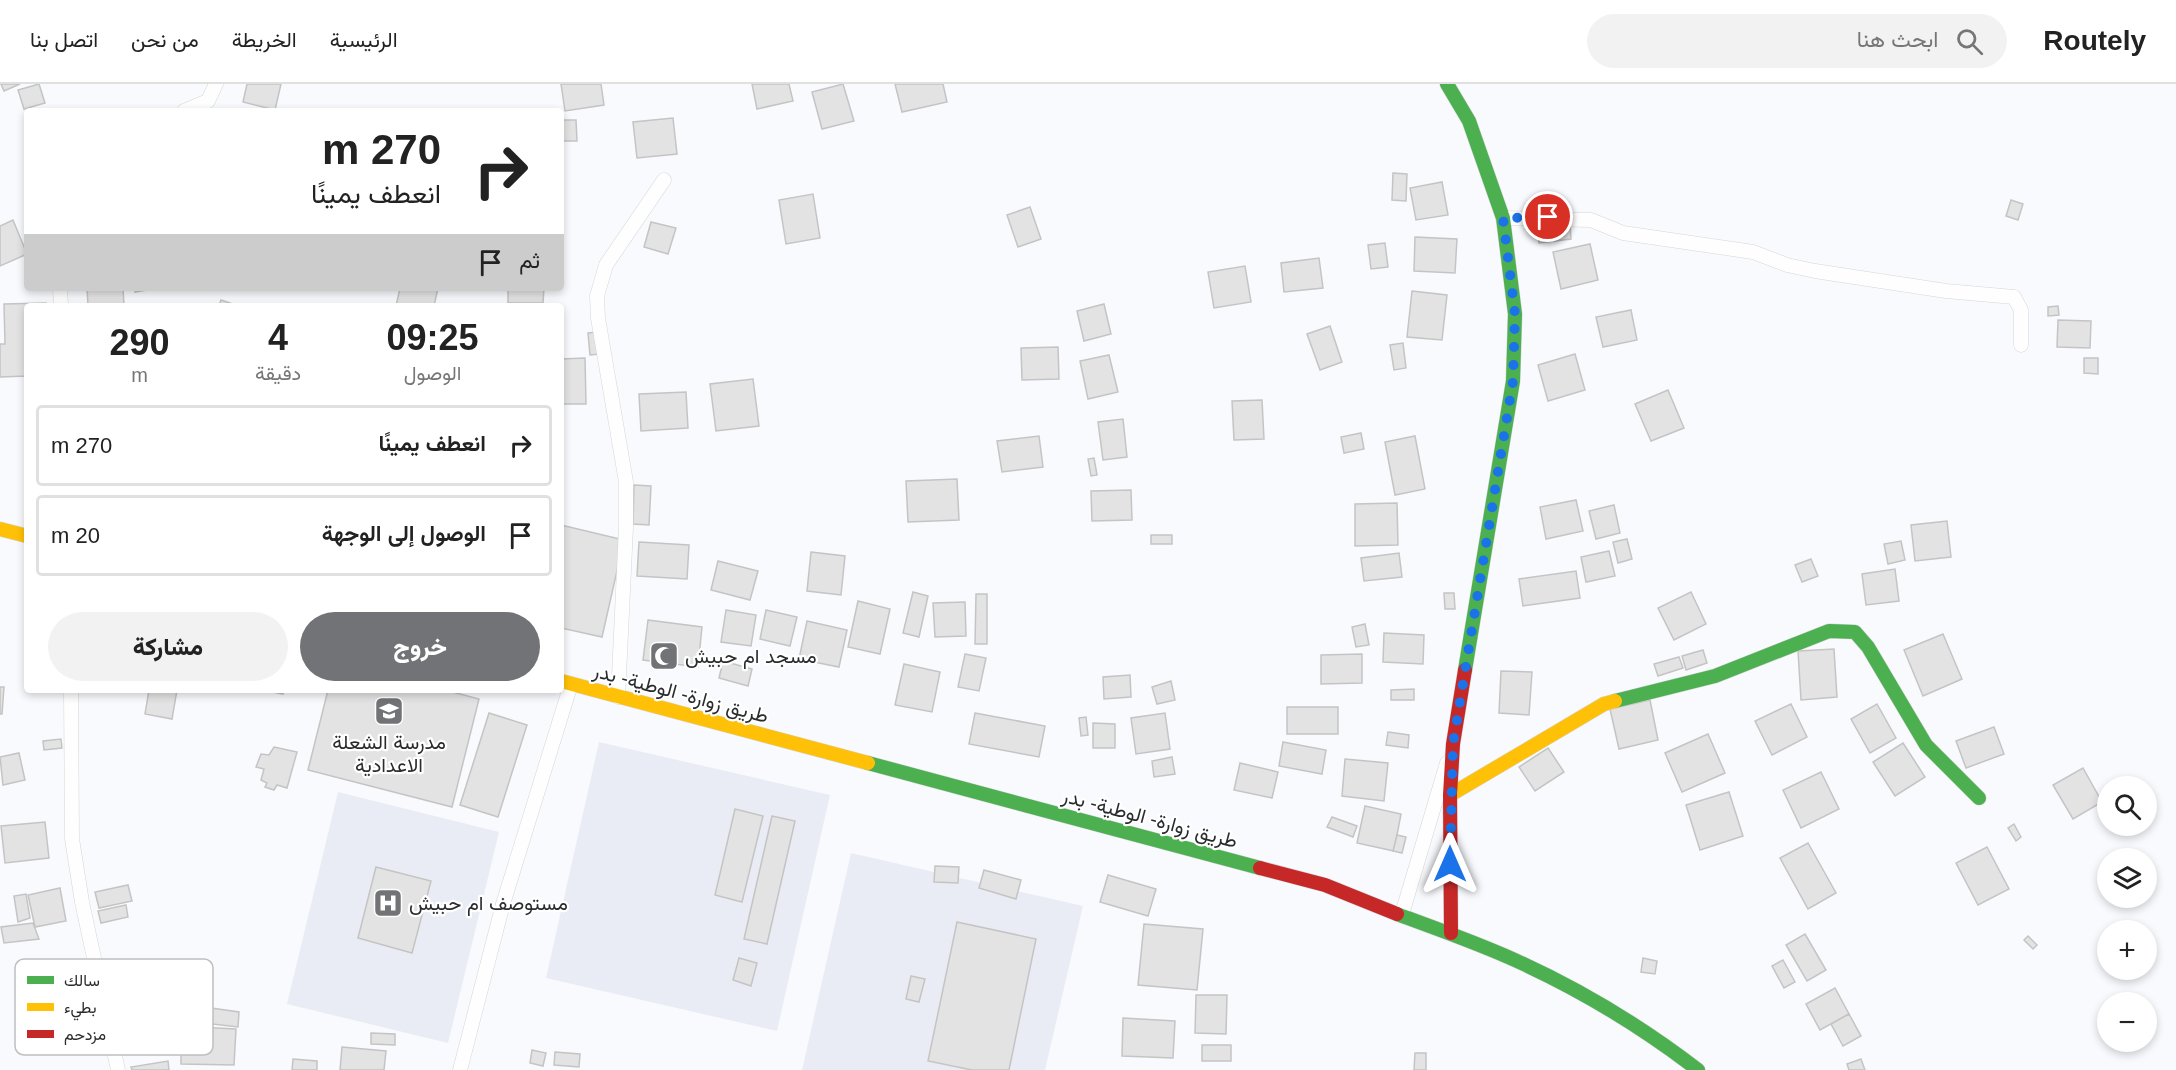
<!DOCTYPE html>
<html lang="ar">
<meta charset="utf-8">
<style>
:root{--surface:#fff;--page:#f2f2f2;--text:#222;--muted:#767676;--line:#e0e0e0;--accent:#727376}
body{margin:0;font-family:Arial,Vazirmatn,sans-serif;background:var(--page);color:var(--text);direction:rtl;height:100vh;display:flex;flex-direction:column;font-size:22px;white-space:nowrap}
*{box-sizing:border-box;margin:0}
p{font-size:20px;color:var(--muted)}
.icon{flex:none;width:33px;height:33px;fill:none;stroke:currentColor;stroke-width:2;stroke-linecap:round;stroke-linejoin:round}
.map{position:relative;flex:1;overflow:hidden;direction:ltr}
.panel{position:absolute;left:24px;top:219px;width:540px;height:390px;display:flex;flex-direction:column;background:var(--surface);border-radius:6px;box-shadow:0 3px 9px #0003;direction:rtl}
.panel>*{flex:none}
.guide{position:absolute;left:24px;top:24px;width:540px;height:183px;border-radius:6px;box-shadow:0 3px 9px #0003;direction:rtl;background:#fff;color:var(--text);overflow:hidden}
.controls{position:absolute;left:2097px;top:692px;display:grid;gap:12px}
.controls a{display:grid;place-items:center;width:60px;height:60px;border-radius:50%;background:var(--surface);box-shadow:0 3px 9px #0003;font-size:30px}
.pin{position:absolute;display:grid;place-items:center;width:51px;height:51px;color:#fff;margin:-26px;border:3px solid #fff;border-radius:50%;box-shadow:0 2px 6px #0007}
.me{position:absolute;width:66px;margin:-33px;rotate:0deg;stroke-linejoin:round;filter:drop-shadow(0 0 4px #0008)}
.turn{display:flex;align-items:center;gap:21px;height:126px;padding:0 24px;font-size:27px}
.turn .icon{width:78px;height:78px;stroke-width:2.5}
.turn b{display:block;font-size:42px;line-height:51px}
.then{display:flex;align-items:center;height:57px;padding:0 24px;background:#0003;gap:12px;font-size:22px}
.eta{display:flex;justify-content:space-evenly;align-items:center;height:102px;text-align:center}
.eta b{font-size:36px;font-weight:800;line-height:42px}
.action{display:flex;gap:12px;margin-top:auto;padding:12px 24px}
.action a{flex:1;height:69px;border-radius:36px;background:var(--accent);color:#fff;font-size:24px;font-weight:800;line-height:69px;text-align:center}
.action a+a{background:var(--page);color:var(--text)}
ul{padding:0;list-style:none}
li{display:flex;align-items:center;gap:18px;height:81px;margin:0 12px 9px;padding:0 12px;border:3px solid var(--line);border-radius:6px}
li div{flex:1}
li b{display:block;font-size:22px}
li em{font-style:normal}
header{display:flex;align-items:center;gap:36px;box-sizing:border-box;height:84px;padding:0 30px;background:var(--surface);border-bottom:2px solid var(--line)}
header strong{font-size:28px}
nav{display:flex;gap:33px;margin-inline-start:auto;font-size:21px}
.search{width:420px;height:54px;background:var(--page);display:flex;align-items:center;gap:15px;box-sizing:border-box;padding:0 21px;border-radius:33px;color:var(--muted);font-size:22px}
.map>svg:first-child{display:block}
</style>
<header>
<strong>Routely</strong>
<div class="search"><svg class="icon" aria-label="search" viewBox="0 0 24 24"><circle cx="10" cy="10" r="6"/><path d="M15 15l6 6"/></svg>ابحث هنا</div>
<nav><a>الرئيسية</a><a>الخريطة</a><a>من نحن</a><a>اتصل بنا</a></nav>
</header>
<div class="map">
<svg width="2176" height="986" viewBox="0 0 2176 986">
<rect width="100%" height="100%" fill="#f9fafe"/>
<g fill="#eaecf5">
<polygon points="599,658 830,711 777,947 546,894"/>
<polygon points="338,708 499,748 448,959 287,920"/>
<polygon points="851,769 1083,822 1045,986 802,986"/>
</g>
<g fill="#e3e3e3" stroke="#c5c4c5" stroke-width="1.5">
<polygon points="1,0 20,0 4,7"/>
<polygon points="39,0 45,19 24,25 18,6"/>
<polygon points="247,0 281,0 275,26 243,18"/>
<polygon points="561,0 601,0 604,21 565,27"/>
<polygon points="752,0 789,0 793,17 757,25"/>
<polygon points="843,0 854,37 822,45 812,8"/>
<polygon points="895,0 943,0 947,18 902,28"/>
<polygon points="673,34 677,70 637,74 633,38"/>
<polygon points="561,36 576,36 577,57 561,57"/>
<polygon points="1393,89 1407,90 1406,117 1392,116"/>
<polygon points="1442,98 1448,131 1416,136 1410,104"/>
<polygon points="813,110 820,154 786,160 779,116"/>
<polygon points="2011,116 2023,120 2018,136 2006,132"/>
<polygon points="1030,123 1041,155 1018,163 1007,131"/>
<polygon points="13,136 27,170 0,182 0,142"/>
<polygon points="651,138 676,144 668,170 644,163"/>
<polygon points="1570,140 1571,155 1539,159 1538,144"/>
<polygon points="1415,153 1457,155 1455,189 1414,187"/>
<polygon points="1385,159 1388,183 1371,185 1368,161"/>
<polygon points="1590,160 1598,196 1561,205 1553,168"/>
<polygon points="1319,174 1323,204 1284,208 1281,179"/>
<polygon points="1245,182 1251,218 1214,224 1208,188"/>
<polygon points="87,204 123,204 124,222 88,222"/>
<polygon points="135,204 152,204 152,205 135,208"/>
<polygon points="400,204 438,204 434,222 396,222"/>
<polygon points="508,204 544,204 543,219 508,219"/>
<polygon points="1412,207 1447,211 1442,256 1407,253"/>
<polygon points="221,216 233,220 233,222 219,222"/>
<polygon points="46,219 46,222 27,222 27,292 0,293 0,260 5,260 4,220"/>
<polygon points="1104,220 1111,250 1084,257 1077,227"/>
<polygon points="2058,222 2059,231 2048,232 2048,223"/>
<polygon points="1631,226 1637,256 1603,263 1596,233"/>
<polygon points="2058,236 2091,237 2090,264 2057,263"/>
<polygon points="1330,242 1342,278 1320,286 1307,250"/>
<polygon points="598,248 600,270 590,271 588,249"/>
<polygon points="1403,259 1406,284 1394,286 1390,261"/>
<polygon points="1058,263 1059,295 1022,296 1021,264"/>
<polygon points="1575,270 1585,306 1548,317 1538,281"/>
<polygon points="1109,271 1118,308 1088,315 1080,277"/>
<polygon points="585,274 586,320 561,320 561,275"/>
<polygon points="2084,274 2098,274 2098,290 2084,289"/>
<polygon points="753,295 759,342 716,347 710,300"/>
<polygon points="1668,306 1684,344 1651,357 1635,320"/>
<polygon points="686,308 688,344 641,347 639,310"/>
<polygon points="1262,316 1264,355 1234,356 1232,317"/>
<polygon points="1123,335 1127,373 1103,376 1098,338"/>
<polygon points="1361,349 1364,365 1344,369 1341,353"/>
<polygon points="1039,352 1043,383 1002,388 997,357"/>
<polygon points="1415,352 1425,405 1395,411 1385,358"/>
<polygon points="1094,374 1097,391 1091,392 1088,375"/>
<polygon points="957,395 959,436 908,438 906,397"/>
<polygon points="634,401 651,402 649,441 633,440"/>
<polygon points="1131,406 1132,436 1092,437 1091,407"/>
<polygon points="1576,416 1583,447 1546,455 1540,423"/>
<polygon points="1397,419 1398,461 1355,462 1355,420"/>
<polygon points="1614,421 1620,449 1596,455 1589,427"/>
<polygon points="1947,437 1951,473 1915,477 1911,441"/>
<polygon points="561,441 624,456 602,553 561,544"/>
<rect x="1151" y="451" width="21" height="9"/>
<polygon points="1627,455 1632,475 1618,479 1613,458"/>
<polygon points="1901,457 1905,476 1888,480 1884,460"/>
<polygon points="639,458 689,461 687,495 637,492"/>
<polygon points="1609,467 1615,492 1586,498 1581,473"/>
<polygon points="811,468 845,472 841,511 807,507"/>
<polygon points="1399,469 1402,493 1364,497 1361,474"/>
<polygon points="1811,475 1818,492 1802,498 1795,481"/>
<polygon points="718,477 758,487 750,516 711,506"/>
<polygon points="1895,485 1899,517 1866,521 1862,490"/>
<polygon points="1576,487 1580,514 1523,522 1519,495"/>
<polygon points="913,508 928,512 919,553 903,549"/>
<polygon points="1691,508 1706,540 1674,556 1658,524"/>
<polygon points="1444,509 1454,509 1455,525 1445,525"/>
<polygon points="976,510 987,510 987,560 975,560"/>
<polygon points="858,517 890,525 880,570 848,563"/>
<polygon points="965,518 966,552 935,553 933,519"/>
<polygon points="726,526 756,531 751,562 721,558"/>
<polygon points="766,526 797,533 790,562 760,555"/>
<polygon points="648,536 702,543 698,583 643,576"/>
<polygon points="807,537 847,546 839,583 799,575"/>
<polygon points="1365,540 1369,561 1356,563 1352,543"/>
<polygon points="1384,549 1424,551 1423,580 1383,578"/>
<polygon points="1943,550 1962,595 1923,612 1904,566"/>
<polygon points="1834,565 1837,613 1801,616 1798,567"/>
<polygon points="1703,566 1707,579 1686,586 1682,572"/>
<polygon points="965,570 986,574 979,607 958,603"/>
<polygon points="1362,570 1362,599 1321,600 1321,571"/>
<polygon points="1679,573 1683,584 1658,592 1654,580"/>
<polygon points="723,577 752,585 748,602 719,594"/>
<polygon points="904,580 940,588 932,628 895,621"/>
<polygon points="1501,587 1532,588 1529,631 1499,629"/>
<polygon points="1130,591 1131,613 1104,615 1103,593"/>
<polygon points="1171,597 1175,616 1157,620 1152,603"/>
<polygon points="0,603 4,603 2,630 0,630"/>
<polygon points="1414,605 1414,616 1391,616 1391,606"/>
<polygon points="149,606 177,606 172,635 145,630"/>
<polygon points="263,606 284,606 283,610"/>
<polygon points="328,606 445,606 479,615 452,723 308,686"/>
<polygon points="1650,616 1658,656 1619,665 1610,625"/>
<polygon points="1791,620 1807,653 1772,671 1755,637"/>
<polygon points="1877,620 1896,654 1870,669 1851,635"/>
<rect x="1287" y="623" width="51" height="27"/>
<polygon points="489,629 527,641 498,733 460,721"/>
<polygon points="975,629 1045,642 1039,673 969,660"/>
<polygon points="1165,629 1170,665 1136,670 1131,634"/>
<polygon points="1086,633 1088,651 1081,652 1079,634"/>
<polygon points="1093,639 1115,640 1115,664 1093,664"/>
<polygon points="1994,643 2004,670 1966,684 1956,657"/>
<polygon points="1388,648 1409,651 1408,664 1386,661"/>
<polygon points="1708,650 1725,689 1682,708 1665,669"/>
<polygon points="61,655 62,664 44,666 43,657"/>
<polygon points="1283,658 1326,666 1322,690 1279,682"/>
<polygon points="1903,659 1925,693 1895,712 1873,678"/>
<polygon points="274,663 297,668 287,704 277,701 274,706 265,703 267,699 261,696 264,685 256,683 261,670 269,671"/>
<polygon points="1548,664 1564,688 1535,707 1519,683"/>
<polygon points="19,669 25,696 3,701 0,673"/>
<polygon points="1172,673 1175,690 1154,693 1152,677"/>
<polygon points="1345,675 1388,679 1384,717 1342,712"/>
<polygon points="1240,679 1278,688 1272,714 1234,706"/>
<polygon points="2083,684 2102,718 2073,735 2053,701"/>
<polygon points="1821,688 1839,725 1801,744 1783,706"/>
<polygon points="1729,708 1743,752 1700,766 1686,721"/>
<polygon points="1365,722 1401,730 1394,767 1357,759"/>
<polygon points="735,725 763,732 742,818 715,811"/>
<polygon points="772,732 795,737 767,860 744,855"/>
<polygon points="1332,733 1357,742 1353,753 1327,743"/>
<polygon points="45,738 49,774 5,779 1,742"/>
<polygon points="2014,740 2021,753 2016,757 2008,744"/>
<polygon points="1397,751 1406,753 1402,769 1393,767"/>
<polygon points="1808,759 1836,809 1808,825 1780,774"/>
<polygon points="1987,763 2009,805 1978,821 1956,779"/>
<polygon points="935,782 959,783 958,799 934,798"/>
<polygon points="376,783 431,797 412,869 358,854"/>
<polygon points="984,786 1021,796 1016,815 979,804"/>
<polygon points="1108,791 1156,805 1148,832 1100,818"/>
<polygon points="128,801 132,817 99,824 95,808"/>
<polygon points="60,804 66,837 35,843 28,811"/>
<polygon points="26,810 30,834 18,838 14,812"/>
<polygon points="126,821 128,833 101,839 98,827"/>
<polygon points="957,838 1036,855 1009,986 972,986 928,977"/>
<polygon points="33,839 39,855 4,859 1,843"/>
<polygon points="1144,840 1203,845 1197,906 1138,901"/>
<polygon points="1805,850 1826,886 1807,897 1786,861"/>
<polygon points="2028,852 2037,861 2033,865 2024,856"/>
<polygon points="739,874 757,879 751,902 733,896"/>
<polygon points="1643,874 1657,877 1655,890 1641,888"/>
<polygon points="1783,876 1795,898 1784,904 1772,882"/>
<polygon points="911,892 925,895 919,918 906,915"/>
<polygon points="1835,904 1849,930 1820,946 1806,920"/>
<polygon points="1196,911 1227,911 1226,950 1195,949"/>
<polygon points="197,922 239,928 238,943 195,938"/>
<polygon points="1849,930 1861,952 1843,962 1831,940"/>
<polygon points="1123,934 1175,937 1173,974 1122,972"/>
<polygon points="198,943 236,945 234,981 181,980 181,968 197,966"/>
<polygon points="371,949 395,950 395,961 371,960"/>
<rect x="1202" y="961" width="29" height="16"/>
<polygon points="342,963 386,967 384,986 340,986"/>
<polygon points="532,966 546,969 543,982 530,979"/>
<polygon points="555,968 580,970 579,983 554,981"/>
<polygon points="1415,969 1426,969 1426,986 1414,986"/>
<polygon points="293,975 317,977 317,986 292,986"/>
<polygon points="1861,975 1865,986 1849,986 1847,980"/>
<polygon points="168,977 169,986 132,986 131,983"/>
</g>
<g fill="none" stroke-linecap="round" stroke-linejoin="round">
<g stroke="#d6d6d8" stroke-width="15">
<g id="street">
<polyline points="184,27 208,17 216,0"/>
<polyline points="1503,134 1591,136 1623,149 1753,168 1787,181 1815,187 1946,207 2014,213 2021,226 2021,261"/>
<polyline points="60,204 61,222"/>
<polyline points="71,606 72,755 82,818 118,986"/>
<polyline points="618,613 626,443 626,398 598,234 597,212 606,181 664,96"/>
<polyline points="1402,830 1447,679"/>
<polyline points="460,986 503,820 571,600"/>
</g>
</g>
<g stroke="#d6d6d8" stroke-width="15">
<g id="fast">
<polyline points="1447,0 1469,37 1503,134 1515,230 1513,297 1465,586"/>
<polyline points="1615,617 1715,592 1829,547 1855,548 1868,563 1926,661 1979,714"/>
<polyline points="868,679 1260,784"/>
<path d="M 1397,830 C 1437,845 1478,859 1517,877 C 1581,906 1642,943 1698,986"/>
</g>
</g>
<g stroke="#d6d6d8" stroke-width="15">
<g id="slow">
<polyline points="0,445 27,452"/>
<polyline points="561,597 868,679"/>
<polyline points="1450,711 1604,620 1615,617"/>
</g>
</g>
<g stroke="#d6d6d8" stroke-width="15">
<g id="jam">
<polyline points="1260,784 1325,801 1397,830"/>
<polyline points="1451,849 1450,711 1453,660 1465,586"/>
</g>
</g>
<use href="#street" stroke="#fefeff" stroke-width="14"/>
<use href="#fast" stroke="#4caf50" stroke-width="14"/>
<use href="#slow" stroke="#ffc107" stroke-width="14"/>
<use href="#jam" stroke="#c62828" stroke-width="14"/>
</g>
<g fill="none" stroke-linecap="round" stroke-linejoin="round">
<polyline stroke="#1a73e8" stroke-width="10" stroke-dasharray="0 18" points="1450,780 1453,660 1513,297 1515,230 1503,134 1548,133"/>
</g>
<defs>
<g id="mosque-square" transform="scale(1.5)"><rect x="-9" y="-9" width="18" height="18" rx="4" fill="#727376" stroke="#fff"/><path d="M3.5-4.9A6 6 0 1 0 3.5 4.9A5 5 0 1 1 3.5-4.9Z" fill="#fff"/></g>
<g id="school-square" transform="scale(1.5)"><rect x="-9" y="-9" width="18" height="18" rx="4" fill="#727376" stroke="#fff"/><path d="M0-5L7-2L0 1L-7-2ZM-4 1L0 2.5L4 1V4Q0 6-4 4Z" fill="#fff"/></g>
<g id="hospital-square" transform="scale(1.5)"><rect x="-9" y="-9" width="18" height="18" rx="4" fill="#727376" stroke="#fff"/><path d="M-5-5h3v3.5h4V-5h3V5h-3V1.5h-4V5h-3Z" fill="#fff"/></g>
</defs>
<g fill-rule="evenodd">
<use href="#mosque-square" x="664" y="572"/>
<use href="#school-square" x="389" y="627"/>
<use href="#hospital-square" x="388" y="819"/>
</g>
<g text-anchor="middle" stroke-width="4.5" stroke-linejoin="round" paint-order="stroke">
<g font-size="20" fill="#2a2b2d" stroke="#fff" text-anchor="start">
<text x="685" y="579">مسجد ام حبيش</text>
<text x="389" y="665" text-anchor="middle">مدرسة الشعلة<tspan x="389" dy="23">الاعدادية</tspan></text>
<text x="409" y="826">مستوصف ام حبيش</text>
</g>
<g font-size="20" fill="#2a2b2d" stroke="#fff">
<text transform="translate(681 609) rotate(15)" y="7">طريق زوارة- الوطية- بدر</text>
<text transform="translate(1150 734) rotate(15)" y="7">طريق زوارة- الوطية- بدر</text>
</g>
</g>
<rect x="15" y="875" width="198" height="96" rx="9" fill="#fff" stroke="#bfbfc0" stroke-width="1.5"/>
<rect x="27" y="892" width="27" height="8" fill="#4caf50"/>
<rect x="27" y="919" width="27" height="8" fill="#ffc107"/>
<rect x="27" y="946" width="27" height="8" fill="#c62828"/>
<g font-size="16" fill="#2a2b2d">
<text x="64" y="902">سالك</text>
<text x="64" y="929">بطيء</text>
<text x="64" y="956">مزدحم</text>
</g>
</svg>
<div class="controls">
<a><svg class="icon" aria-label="search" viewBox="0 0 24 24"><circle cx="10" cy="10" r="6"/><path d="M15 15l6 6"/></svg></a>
<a><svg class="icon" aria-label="layers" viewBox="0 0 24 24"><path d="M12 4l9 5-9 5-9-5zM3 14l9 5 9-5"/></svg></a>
<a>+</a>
<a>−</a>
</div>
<div class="pin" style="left:1548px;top:133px;background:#d93025"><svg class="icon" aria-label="arrive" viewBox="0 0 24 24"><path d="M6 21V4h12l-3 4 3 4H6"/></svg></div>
<svg class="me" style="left:1450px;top:780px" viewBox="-20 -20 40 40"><path d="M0-17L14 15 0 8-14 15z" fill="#1a73e8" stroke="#fff" stroke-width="4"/></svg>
<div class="guide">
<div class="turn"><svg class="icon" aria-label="right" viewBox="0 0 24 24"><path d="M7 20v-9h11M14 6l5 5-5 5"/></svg><div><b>270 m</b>انعطف يمينًا</div></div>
<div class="then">ثم<svg class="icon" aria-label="arrive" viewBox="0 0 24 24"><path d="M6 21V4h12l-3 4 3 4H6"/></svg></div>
</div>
<section class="panel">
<div class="eta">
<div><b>09:25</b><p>الوصول</p></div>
<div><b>4</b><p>دقيقة</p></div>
<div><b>290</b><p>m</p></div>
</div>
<ul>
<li><svg class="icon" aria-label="right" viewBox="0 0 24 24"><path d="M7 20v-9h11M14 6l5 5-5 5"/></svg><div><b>انعطف يمينًا</b></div><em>270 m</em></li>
<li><svg class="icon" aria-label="arrive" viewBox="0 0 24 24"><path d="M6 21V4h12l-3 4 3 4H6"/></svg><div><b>الوصول إلى الوجهة</b></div><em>20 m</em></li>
</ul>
<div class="action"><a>خروج</a><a>مشاركة</a></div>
</section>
</div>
